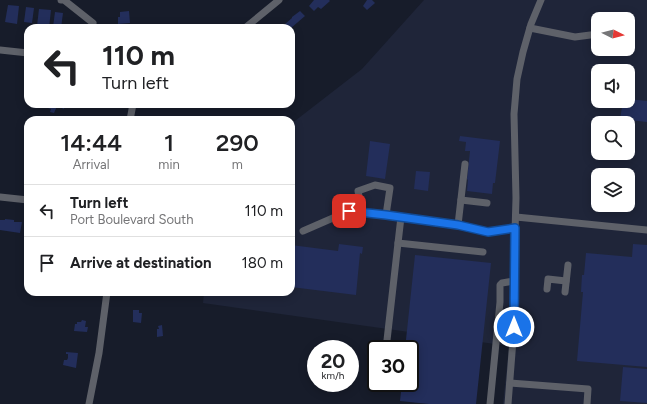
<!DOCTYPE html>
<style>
:root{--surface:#fff;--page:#f2f2f2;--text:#202124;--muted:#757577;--line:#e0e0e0}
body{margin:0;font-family:Figtree,sans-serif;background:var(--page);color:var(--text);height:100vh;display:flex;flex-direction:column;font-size:15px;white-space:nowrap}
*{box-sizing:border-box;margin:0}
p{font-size:13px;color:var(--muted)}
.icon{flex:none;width:22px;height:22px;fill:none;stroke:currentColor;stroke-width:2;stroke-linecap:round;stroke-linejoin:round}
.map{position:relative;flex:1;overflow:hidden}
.sheet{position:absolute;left:24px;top:116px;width:271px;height:180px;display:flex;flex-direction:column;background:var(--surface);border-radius:12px;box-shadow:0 2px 10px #0003}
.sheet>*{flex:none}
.top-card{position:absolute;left:24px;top:24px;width:271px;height:84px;border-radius:12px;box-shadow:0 2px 10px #0003;background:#fff;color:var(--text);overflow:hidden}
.needle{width:26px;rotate:96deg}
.tools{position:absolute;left:591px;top:12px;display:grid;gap:8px}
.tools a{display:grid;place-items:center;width:44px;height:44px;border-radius:8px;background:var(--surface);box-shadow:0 2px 10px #0003;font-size:20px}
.speed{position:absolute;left:307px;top:340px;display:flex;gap:8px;font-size:20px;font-weight:700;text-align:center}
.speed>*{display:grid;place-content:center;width:52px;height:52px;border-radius:50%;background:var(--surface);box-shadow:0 2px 10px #0003;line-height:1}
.speed small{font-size:10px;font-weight:400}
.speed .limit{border:2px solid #111;border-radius:6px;background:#fff;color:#111}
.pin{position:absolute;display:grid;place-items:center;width:34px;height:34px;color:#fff;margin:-17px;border-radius:8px;box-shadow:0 2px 6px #0006}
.me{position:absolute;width:44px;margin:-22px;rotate:0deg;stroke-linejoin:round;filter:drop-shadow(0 0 3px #0008)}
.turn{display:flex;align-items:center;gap:14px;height:84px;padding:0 12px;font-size:18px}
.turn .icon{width:52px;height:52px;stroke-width:2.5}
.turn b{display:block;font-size:28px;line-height:34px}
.eta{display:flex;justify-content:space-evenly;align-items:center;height:68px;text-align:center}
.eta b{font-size:24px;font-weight:600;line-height:28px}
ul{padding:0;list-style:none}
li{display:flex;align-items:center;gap:12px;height:52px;padding:0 12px;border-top:1px solid var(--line)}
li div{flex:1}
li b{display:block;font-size:15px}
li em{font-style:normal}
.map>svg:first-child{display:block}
</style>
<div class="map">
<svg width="647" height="404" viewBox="0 0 647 404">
<rect width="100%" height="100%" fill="#171c2a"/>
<path fill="#1f2539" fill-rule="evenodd" d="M 424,0 L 647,0 L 647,404 L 503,404 L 509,346 L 203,303 L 204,292 L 291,292 L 291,124 L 362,69 ZM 598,19 L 628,19 L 628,49 L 598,49 ZM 598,71 L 628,71 L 628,101 L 598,101 ZM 598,123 L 628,123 L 628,153 L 598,153 ZM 598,175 L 628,175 L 628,205 L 598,205 Z"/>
<g fill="#232e5b">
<polygon points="314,0 329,0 330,1 321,9 318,7 314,11 309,6"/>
<polygon points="367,0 372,0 375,3 367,10 363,6"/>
<polygon points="8,5 19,6 17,24 5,22"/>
<polygon points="26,7 34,8 32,23 24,22"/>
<polygon points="39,9 51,10 49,28 37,26"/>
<polygon points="129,11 130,23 118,24 118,17 120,17 120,12"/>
<polygon points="300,11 305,16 291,28 289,28 285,24 292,18 292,17"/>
<polygon points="55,12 63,13 61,28 53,27"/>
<polygon points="628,99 647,101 647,122 620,119 623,101 628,101"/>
<polygon points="49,104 65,104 64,109 57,106 54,113 50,112 51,109 48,108"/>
<polygon points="460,136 500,141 495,183 493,183 492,194 467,191 468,180 467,179 470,151 465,151 466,142 459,141"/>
<polygon points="370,141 390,144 385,179 366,176"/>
<polygon points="416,171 430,172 428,191 414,189"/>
<polygon points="5,219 14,220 14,222 22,222 20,233 0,230 0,220 5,220"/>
<polygon points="339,244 363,247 362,254 360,253 356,295 291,287 291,245 338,251"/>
<polygon points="633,244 647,245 647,367 577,361 583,292 581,292 582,275 584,275 586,253 632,257"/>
<polygon points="415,255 491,263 476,404 429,404 400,401 402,383 410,383 410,349 405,349"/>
<polygon points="133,310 139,310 139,313 142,313 141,323 133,322"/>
<polygon points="82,320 86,321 85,327 88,327 87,332 74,331 75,324 77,324 77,322 81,322"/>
<polygon points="162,325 163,336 157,337 157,329 159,329 158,326"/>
<polygon points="66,352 78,353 76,368 63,365 64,360 67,360 68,358 68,354 66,354"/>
<polygon points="623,367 647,369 647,403 620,401"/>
</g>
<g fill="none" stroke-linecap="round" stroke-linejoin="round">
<g stroke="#5e6169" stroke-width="7">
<polyline points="61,0 64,0 93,23"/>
<polyline points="245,28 279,0"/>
<polyline points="530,28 575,37 598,34"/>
<polyline points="0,50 28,53"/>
<polyline points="130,120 133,104"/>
<polyline points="0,197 28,200"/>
<polyline points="461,200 487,203"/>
<polyline points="362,212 358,191 375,185 390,188 386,215"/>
<polyline points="401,217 398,243 483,252"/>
<polyline points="516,217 647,230"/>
<polyline points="458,225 465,164"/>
<polyline points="303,231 349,211 386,215 458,225 488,232 515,228"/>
<polyline points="547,289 548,279 566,281"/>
<polyline points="565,292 568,265"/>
<polyline points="386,349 398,243"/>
<polyline points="510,383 588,389 587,404"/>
<polyline points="382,386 383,383"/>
<polyline points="89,404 99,353 107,292"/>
<polyline points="490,404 500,302 500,285 502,283 514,281"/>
<polyline points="508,404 514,327 514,266 516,198 514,114 517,79 523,52 531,24 541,0"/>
</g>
</g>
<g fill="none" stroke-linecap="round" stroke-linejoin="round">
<g stroke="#114b97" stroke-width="10">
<polyline id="route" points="349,211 386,215 458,225 488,232 515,228 514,327"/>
</g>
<use href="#route" stroke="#1a73e8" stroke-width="7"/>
</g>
</svg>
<div class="tools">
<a><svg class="needle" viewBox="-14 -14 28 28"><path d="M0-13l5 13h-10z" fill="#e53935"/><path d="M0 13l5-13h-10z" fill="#757577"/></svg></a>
<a><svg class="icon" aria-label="sound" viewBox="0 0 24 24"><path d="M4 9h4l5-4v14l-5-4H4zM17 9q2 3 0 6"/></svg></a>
<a><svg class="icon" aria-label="search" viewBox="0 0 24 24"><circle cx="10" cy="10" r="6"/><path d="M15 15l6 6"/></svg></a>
<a><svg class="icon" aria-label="layers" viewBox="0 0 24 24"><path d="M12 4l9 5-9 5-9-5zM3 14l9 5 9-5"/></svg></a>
</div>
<div class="speed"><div>20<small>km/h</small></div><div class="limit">30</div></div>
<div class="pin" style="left:349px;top:211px;background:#d93025"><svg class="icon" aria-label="arrive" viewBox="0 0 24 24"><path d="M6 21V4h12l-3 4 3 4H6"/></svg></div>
<svg class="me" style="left:514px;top:327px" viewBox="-20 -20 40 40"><circle r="17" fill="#1a73e8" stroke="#fff" stroke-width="3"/><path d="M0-11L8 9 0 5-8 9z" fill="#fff"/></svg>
<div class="top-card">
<div class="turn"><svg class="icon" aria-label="left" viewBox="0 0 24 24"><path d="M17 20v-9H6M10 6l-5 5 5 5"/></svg><div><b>110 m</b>Turn left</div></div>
</div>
<section class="sheet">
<div class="eta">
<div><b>14:44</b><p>Arrival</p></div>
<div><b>1</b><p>min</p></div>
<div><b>290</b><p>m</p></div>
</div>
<ul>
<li><svg class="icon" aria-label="left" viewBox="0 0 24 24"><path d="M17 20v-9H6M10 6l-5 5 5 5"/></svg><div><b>Turn left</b><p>Port Boulevard South</p></div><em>110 m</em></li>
<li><svg class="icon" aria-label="arrive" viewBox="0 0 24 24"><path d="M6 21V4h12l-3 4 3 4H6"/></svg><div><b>Arrive at destination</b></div><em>180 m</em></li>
</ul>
</section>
</div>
